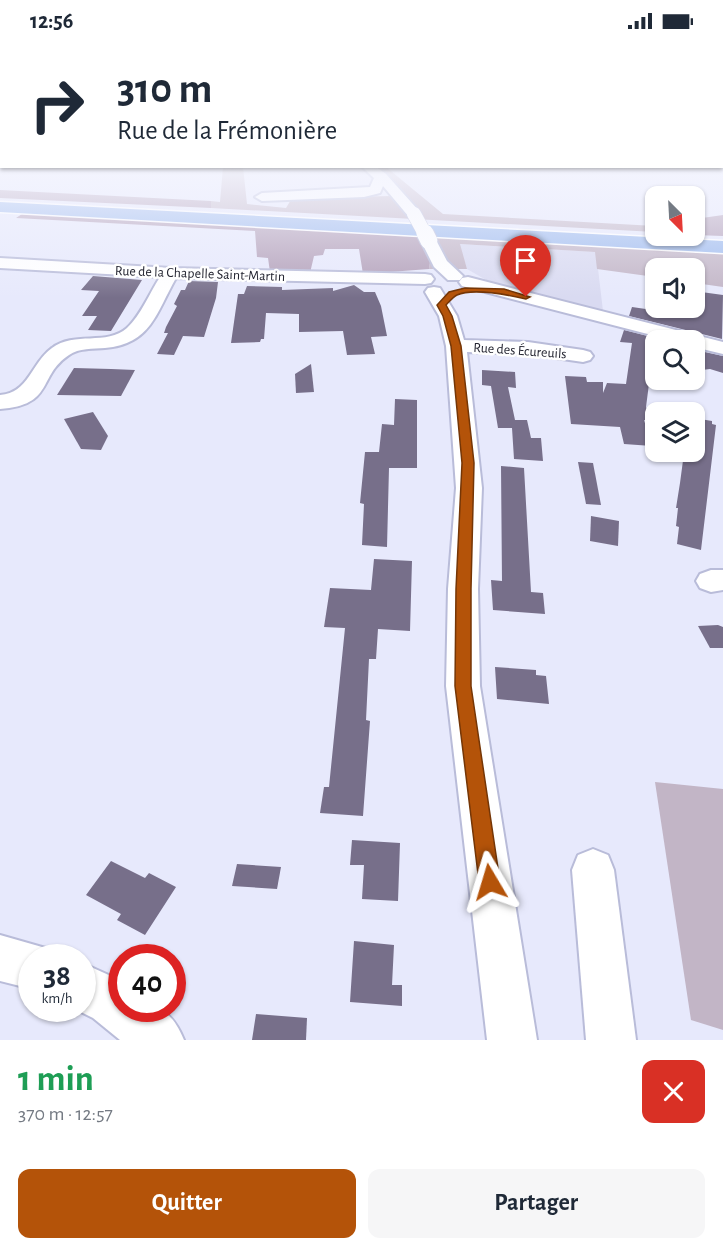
<!DOCTYPE html>
<html lang="fr">
<meta charset="utf-8">
<style>
:root{--surface:#fff;--page:#f6f6f7;--text:#1f2937;--muted:#747a83;--accent:#b45309}
body{margin:0;font-family:"Alegreya Sans",sans-serif;background:var(--page);color:var(--text);height:100vh;display:flex;flex-direction:column;font-size:22px;white-space:nowrap}
*{box-sizing:border-box;margin:0}
p{font-size:20px;color:var(--muted)}
.icon{flex:none;width:33px;height:33px;fill:none;stroke:currentColor;stroke-width:2;stroke-linecap:round;stroke-linejoin:round}
.map{position:relative;height:998px;overflow:hidden}
.details{display:flex;flex-direction:column;background:var(--surface);flex:1}
.details>*{flex:none}
.banner{position:absolute;left:0px;top:0px;width:723px;height:126px;box-shadow:0 2px 4px #0004;background:#fff;color:var(--text);overflow:hidden}
.needle{width:39px;rotate:156deg}
.controls{position:absolute;left:645px;top:144px;display:grid;gap:12px}
.controls a{display:grid;place-items:center;width:60px;height:60px;border-radius:12px;background:var(--surface);box-shadow:0 2px 4px #0004;font-size:30px}
.speed{position:absolute;left:18px;top:902px;display:flex;gap:12px;font-size:30px;font-weight:700;text-align:center}
.speed>*{display:grid;place-content:center;width:78px;height:78px;border-radius:50%;background:var(--surface);box-shadow:0 2px 4px #0004;line-height:1}
.speed small{font-size:15px;font-weight:400}
.speed .limit{border:9px solid #d22;background:#fff;color:#111}
.pin{position:absolute;display:grid;place-items:center;width:51px;height:51px;color:#fff;margin:-62px -26px;border-radius:50% 50% 50% 0;rotate:-45deg;box-shadow:0 0 6px #0007}
.pin .icon{rotate:45deg}
.me{position:absolute;width:66px;margin:-33px;rotate:353deg;stroke-linejoin:round;filter:drop-shadow(0 0 4px #0008)}
.turn{display:flex;align-items:center;gap:21px;height:126px;padding:0 18px;font-size:27px}
.turn .icon{width:78px;height:78px;stroke-width:2.5}
.turn b{display:block;font-size:42px;line-height:51px}
.round{display:grid;place-items:center;flex:none;width:63px;height:63px;border-radius:12px;background:var(--page)}
.head{display:flex;align-items:center;justify-content:space-between;height:102px;padding:0 18px}
h1{font-size:36px;font-weight:700;line-height:45px;color:#1e9e55}
.action{display:flex;gap:12px;margin-top:auto;padding:12px 18px}
.action a{flex:1;height:69px;border-radius:12px;background:var(--accent);color:#fff;font-size:24px;font-weight:700;line-height:69px;text-align:center}
.action a+a{background:var(--page);color:var(--text)}
.status{display:flex;justify-content:space-between;align-items:center;height:42px;padding:0 30px;background:var(--surface);direction:ltr}
.status svg{height:16px;fill:currentColor}
.map>svg:first-child{display:block}
</style>
<div class="status"><b>12:56</b><svg viewBox="0 0 49 12"><path d="M0 12V9h3v3zM5 12V6h3v6zM10 12V3h3v9zM15 12V0h3v12zM26 1h20v11H26zM47 4h2v5h-2z"/></svg></div>
<div class="map">
<svg width="723" height="998" viewBox="0 0 723 998">
<rect width="100%" height="100%" fill="#e7e9fc"/>
<polygon fill="#d9daf1" points="459,202 596,210 603,269 488,239 467,227"/>
<g fill="#c2b5c6">
<polygon points="223,125 243,125 247,162 286,166 292,156 393,154 362,125 386,125 443,172 655,184 655,190 211,166 211,159 220,160"/>
<polygon points="419,193 723,210 723,245 695,241 694,226 656,226 655,235 597,227 595,210 460,202 467,227 429,227 430,220"/>
<polygon points="655,740 723,747 723,988 691,978"/>
</g>
<g fill="#b3a0b9">
<polygon points="0,148 211,159 211,166 0,156"/>
<polygon points="25,170 419,193 430,220 429,227 363,232 359,207 325,207 323,213 314,214 310,231 270,230 268,216 257,215 255,189 16,176"/>
<polygon points="723,173 723,194 695,193 695,177"/>
</g>
<g fill="#776f8a">
<polygon points="93,234 142,238 111,289 88,288 97,274 82,274 99,249 81,248"/>
<polygon points="189,239 218,240 216,256 204,295 183,294 174,313 157,312 168,291 164,291 166,285 177,264 174,262 181,248 185,248"/>
<polygon points="354,243 364,250 375,250 381,264 387,294 371,295 375,312 347,313 343,289 299,290 299,272 266,271 264,297 261,297 260,300 231,301 238,252 244,252 247,244 282,245 282,248 333,246 333,249"/>
<polygon points="694,249 723,253 722,297 629,274 632,265 680,272 682,266 694,266"/>
<polygon points="624,288 664,298 656,298 654,333 650,334 646,365 651,379 644,378 652,404 624,402 620,385 571,382 565,334 586,335 587,340 603,340 603,351 607,341 626,342 632,301 620,300"/>
<polygon points="700,309 723,314 723,331 710,327 694,329 694,317"/>
<polygon points="311,322 314,350 296,351 295,332"/>
<polygon points="74,326 111,327 135,328 121,354 57,353"/>
<polygon points="482,328 515,330 516,346 508,345 515,378 527,378 531,396 541,396 543,419 514,417 512,386 498,386 491,344 482,343"/>
<polygon points="395,357 417,358 417,426 389,426 387,505 362,503 364,462 360,461 365,410 379,410 382,382 394,383"/>
<polygon points="93,370 108,394 101,408 81,407 64,377"/>
<polygon points="694,376 712,379 712,382 716,383 701,508 677,502 679,485 676,484 678,466 676,466 680,441 684,411 694,412"/>
<polygon points="578,420 593,421 601,463 586,462"/>
<polygon points="501,424 524,426 531,550 543,551 545,572 493,568 491,538 502,539"/>
<polygon points="591,474 619,479 618,504 590,499"/>
<polygon points="374,517 412,519 410,589 378,587 376,617 369,617 366,678 370,679 363,774 320,771 324,745 329,745 345,586 324,585 330,546 371,548"/>
<polygon points="718,583 723,585 723,606 710,606 698,584"/>
<polygon points="495,625 536,628 536,633 546,634 549,662 497,657"/>
<polygon points="352,798 400,801 398,859 362,857 364,823 350,823"/>
<polygon points="111,819 145,836 149,831 176,845 145,893 117,878 121,872 86,853"/>
<polygon points="237,822 281,825 277,847 232,844"/>
<polygon points="354,899 394,903 392,943 402,943 402,964 350,960"/>
<polygon points="256,972 307,976 306,998 252,998"/>
</g>
<g fill="none" stroke-linecap="round" stroke-linejoin="round">
<g stroke="#b9bcd9" stroke-width="4">
<g id="minor">
<polygon points="361,124 375,124 386,132 419,169 421,172 419,175 409,175 383,144 380,151 364,155 262,159 255,155 262,151 370,145 374,136"/>
<polygon points="429,194 435,196 447,219 463,234 460,238 448,238 434,225 421,199"/>
<path d="M 0,216 L 171,226 L 425,232 L 431,233 L 434,237 L 431,241 L 425,242 L 176,236 C 156,271 151,302 105,306 C 93,307 79,306 69,313 C 37,334 55,363 0,367 L 0,353 C 29,351 31,321 52,306 C 74,289 107,304 127,286 C 141,273 149,252 160,235 L 0,226 Z"/>
<polygon points="468,235 723,300 723,312 694,305 694,298 671,298 462,244 459,240 462,236"/>
<polygon points="434,245 440,246 457,274 464,298 528,300 583,308 590,310 593,314 590,318 583,320 528,312 467,310 482,446 478,547 480,644 537,998 487,998 446,644 448,547 456,446 446,304 439,274 425,250 428,246"/>
<polygon points="711,528 723,528 723,548 711,550 700,546 696,539 700,532"/>
<polygon points="593,807 608,813 614,828 636,998 586,998 572,828 578,813"/>
<polygon points="0,893 49,907 52,915 32,915 32,947 0,939"/>
<path d="M 82,921 L 122,939 L 122,966 C 156,966 169,962 184,998 L 120,998 L 93,976 L 73,966 L 82,966 Z"/>
</g>
</g>
<g stroke="#fff" stroke-width="3">
<polygon id="highway" points="0,160 723,199 723,211 0,170"/>
</g>
<use href="#minor" fill="#fff" fill-rule="evenodd"/>
<use href="#highway" fill="#9ebbee" fill-rule="evenodd"/>
<g stroke="#b9bcd9" stroke-width="15" stroke-linecap="butt">
<polyline id="minor-bridge-far1" points="414,172 425,192"/>
</g>
<g stroke="#b9bcd9" stroke-width="19" stroke-linecap="butt">
<polyline id="minor-bridge" points="425,191 429,199"/>
</g>
<use href="#minor-bridge-far1" stroke="#fff" stroke-width="14"/>
<use href="#minor-bridge" stroke="#fff" stroke-width="17"/>
</g>
<linearGradient id="sky" x2="0" y2="1"><stop stop-color="#89b4dc"/><stop offset="0.46" stop-color="#f4f5fe"/><stop offset="1" stop-color="#f4f5fe" stop-opacity="0"/></linearGradient>
<rect width="723" height="256" fill="url(#sky)"/>
<path fill="#b45309" stroke="#753606" stroke-width="1.5" d="M 465,246 L 504,247 L 530,255 L 526,257 C 509,253 473,246 457,253 C 453,255 449,260 446,263 L 452,274 L 461,304 L 474,421 L 471,547 L 471,644 L 500,840 L 497,847 L 490,850 L 482,847 L 479,840 L 455,644 L 456,547 L 462,421 L 451,304 L 443,274 L 437,263 L 449,250 Z"/>
<g text-anchor="middle" stroke-width="5" stroke-linejoin="round" paint-order="stroke">
<g font-size="14" fill="#252632" stroke="#fff">
<text transform="translate(200 231) rotate(2)" y="5">Rue de la Chapelle Saint-Martin</text>
<text transform="translate(520 308) rotate(4)" y="5">Rue des Écureuils</text>
</g>
</g>
</svg>
<div class="controls">
<a><svg class="needle" viewBox="-14 -14 28 28"><path d="M0-13l5 13h-10z" fill="#e53935"/><path d="M0 13l5-13h-10z" fill="#747a83"/></svg></a>
<a><svg class="icon" aria-label="sound" viewBox="0 0 24 24"><path d="M4 9h4l5-4v14l-5-4H4zM17 9q2 3 0 6"/></svg></a>
<a><svg class="icon" aria-label="search" viewBox="0 0 24 24"><circle cx="10" cy="10" r="6"/><path d="M15 15l6 6"/></svg></a>
<a><svg class="icon" aria-label="layers" viewBox="0 0 24 24"><path d="M12 4l9 5-9 5-9-5zM3 14l9 5 9-5"/></svg></a>
</div>
<div class="speed"><div>38<small>km/h</small></div><div class="limit">40</div></div>
<div class="pin" style="left:526px;top:255px;background:#d93025"><svg class="icon" aria-label="arrive" viewBox="0 0 24 24"><path d="M6 21V4h12l-3 4 3 4H6"/></svg></div>
<svg class="me" style="left:490px;top:840px" viewBox="-20 -20 40 40"><path d="M0-17L14 15 0 8-14 15z" fill="#b45309" stroke="#fff" stroke-width="4"/></svg>
<div class="banner">
<div class="turn"><svg class="icon" aria-label="right" viewBox="0 0 24 24"><path d="M7 20v-9h11M14 6l5 5-5 5"/></svg><div><b>310 m</b>Rue de la Frémonière</div></div>
</div>
</div>
<section class="details">
<div class="head"><div><h1>1 min</h1><p>370 m · 12:57</p></div><a class="round" style="background:#d93025;color:#fff"><svg class="icon" aria-label="close" viewBox="0 0 24 24"><path d="M6 6l12 12M18 6L6 18"/></svg></a></div>
<div class="action"><a>Quitter</a><a>Partager</a></div>
</section>
